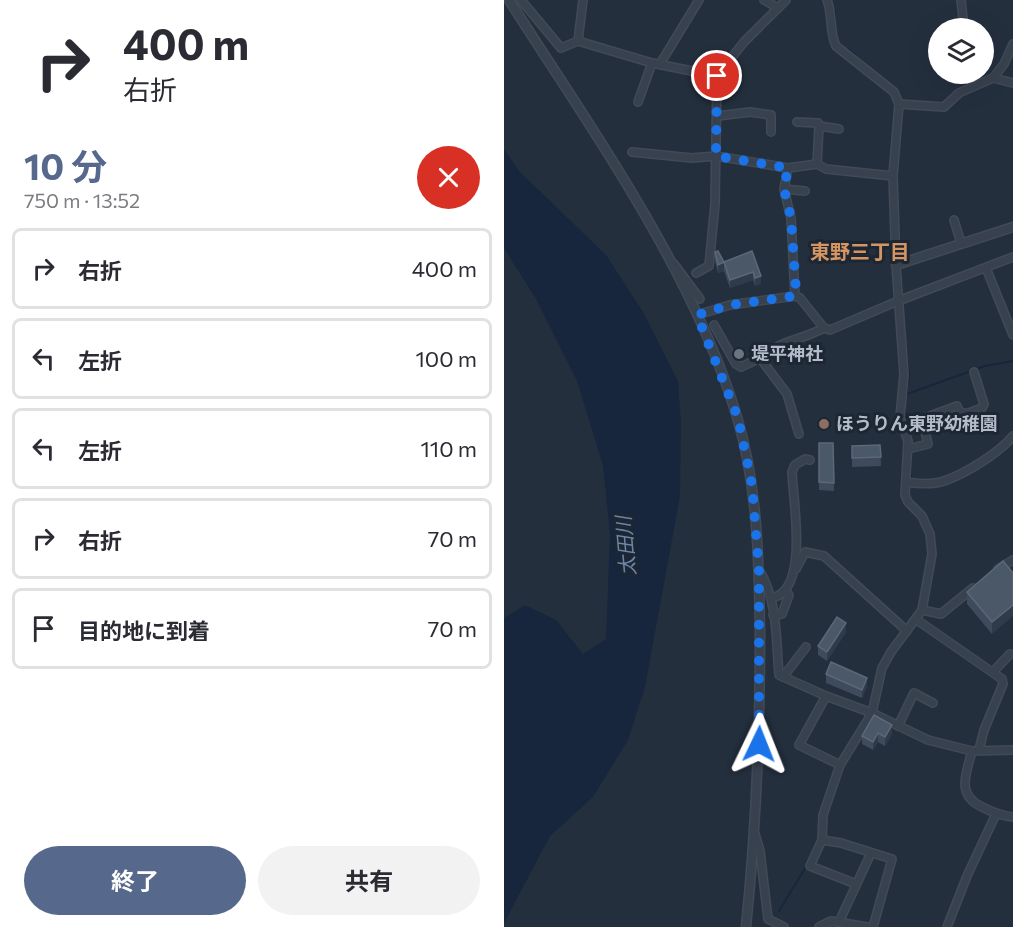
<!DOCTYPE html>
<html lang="ja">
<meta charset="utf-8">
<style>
:root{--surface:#fff;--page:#f2f2f3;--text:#2b2b33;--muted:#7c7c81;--line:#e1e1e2;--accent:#56698c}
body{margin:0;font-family:Commissioner,"Noto Sans JP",sans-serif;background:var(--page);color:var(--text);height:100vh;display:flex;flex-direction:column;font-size:22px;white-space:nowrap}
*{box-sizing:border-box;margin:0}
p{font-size:20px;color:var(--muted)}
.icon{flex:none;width:33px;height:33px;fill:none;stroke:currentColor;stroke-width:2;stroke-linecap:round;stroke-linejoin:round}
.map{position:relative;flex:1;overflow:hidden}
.panel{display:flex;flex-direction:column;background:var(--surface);width:504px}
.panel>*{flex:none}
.hud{background:#fff;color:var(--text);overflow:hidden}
.tools{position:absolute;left:424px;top:18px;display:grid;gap:12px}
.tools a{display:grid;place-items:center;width:66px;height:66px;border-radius:50%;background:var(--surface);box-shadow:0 6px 24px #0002;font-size:30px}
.pin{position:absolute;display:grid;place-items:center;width:51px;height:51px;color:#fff;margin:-26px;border:3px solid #fff;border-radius:50%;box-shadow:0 2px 6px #0007}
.me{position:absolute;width:66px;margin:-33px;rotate:2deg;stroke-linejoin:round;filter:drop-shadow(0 0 4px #0008)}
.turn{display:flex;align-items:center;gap:21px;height:126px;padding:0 24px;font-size:27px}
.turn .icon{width:78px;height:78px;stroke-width:2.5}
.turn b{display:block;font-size:42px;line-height:51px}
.round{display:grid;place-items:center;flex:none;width:63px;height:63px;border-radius:32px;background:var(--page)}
.headline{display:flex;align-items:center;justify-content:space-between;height:102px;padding:0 24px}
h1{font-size:36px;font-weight:700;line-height:45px;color:var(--accent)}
.action{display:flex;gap:12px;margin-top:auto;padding:12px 24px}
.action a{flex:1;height:69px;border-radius:36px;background:var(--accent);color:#fff;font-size:24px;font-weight:700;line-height:69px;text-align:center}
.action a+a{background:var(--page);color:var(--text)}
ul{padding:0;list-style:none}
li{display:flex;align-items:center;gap:18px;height:81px;margin:0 12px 9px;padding:0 12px;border:3px solid var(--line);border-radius:9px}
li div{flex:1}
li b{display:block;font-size:22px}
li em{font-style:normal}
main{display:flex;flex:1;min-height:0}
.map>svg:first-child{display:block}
</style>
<main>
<section class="panel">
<div class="hud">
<div class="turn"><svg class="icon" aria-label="right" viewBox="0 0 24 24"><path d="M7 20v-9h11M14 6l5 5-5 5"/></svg><div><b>400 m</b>右折</div></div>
</div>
<div class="headline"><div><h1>10 分</h1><p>750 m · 13:52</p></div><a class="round" style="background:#d93025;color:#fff"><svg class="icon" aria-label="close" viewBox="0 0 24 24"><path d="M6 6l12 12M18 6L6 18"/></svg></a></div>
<ul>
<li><svg class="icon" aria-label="right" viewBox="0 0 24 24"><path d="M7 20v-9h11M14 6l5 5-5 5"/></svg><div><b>右折</b></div><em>400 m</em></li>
<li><svg class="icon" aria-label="left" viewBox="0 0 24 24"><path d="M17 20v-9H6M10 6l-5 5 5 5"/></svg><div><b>左折</b></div><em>100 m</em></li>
<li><svg class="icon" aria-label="left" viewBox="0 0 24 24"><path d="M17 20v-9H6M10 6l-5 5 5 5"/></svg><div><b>左折</b></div><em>110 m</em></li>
<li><svg class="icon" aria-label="right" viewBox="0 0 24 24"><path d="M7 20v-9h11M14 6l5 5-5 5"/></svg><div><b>右折</b></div><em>70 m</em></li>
<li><svg class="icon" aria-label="arrive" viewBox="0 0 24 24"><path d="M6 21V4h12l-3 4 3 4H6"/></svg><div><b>目的地に到着</b></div><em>70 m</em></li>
</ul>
<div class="action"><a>終了</a><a>共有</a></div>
</section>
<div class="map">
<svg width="509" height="927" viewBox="0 0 509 927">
<rect width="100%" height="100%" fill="#242f3e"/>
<polygon fill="#17263c" points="0,149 15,171 102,255 139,312 174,381 177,422 176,496 141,687 124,740 89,797 46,836 0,923 0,618 21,605 52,620 79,654 102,639 106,534 99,466 73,381 32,299 0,248"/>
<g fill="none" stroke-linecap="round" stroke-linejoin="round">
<g stroke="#17263c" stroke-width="2">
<polyline points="326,1 331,13 331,27"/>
<polyline points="336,46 347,51 358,62"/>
<polyline points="390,87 391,88"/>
<polyline points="398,291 398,283"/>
<polyline points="400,335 405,374 401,400"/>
<polyline points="403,394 481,366 509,361"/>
<polyline points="400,406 408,444"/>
<polyline points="407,479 407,455"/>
<polyline points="418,591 422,567"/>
<polyline points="335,760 361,717"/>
<polyline points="275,911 303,865"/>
</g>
<g stroke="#414a57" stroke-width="10">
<g id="minor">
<polyline points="17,0 57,48 74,41 148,63 213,76"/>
<polyline points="260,0 274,8"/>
<path d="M 323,0 C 329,15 325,32 332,46 L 390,92 L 395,104 L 389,176 L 392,265 L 400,374 L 396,418 L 404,441 L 401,495 L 404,502 L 418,516 L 426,534 L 428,554 L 418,610 L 387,652 L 378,668 L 368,713 L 336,765 L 319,815 L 318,840 L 306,866 L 352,884"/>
<polyline points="457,0 460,28"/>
<polyline points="74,41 79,0"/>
<polyline points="156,64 195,0"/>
<polyline points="489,78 509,83"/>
<polyline points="134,102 148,63"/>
<polyline points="395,104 440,107 455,93 489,78 500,64 509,44"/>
<polyline points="214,116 246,112 267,115 267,132"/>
<polyline points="293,122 314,123 315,126 335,129"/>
<polyline points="128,152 188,158 212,156 284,168 313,164 322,169 389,176"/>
<polyline points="313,164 315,126"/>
<polyline points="284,168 280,189 287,218 291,296"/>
<polyline points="280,189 301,191"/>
<polyline points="450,220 457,243"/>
<polyline points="170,264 196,299"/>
<polyline points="482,268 509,335"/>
<polyline points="192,273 205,266 211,204 213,76 240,42 282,0"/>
<polyline points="193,315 226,305 291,296 296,298 320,328 326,330 394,301 509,257"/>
<polyline points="210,325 232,364 237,367 256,358"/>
<path d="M 295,434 L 283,394 L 256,358 C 279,339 295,341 320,328"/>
<polyline points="404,449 424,444 418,419 453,406 455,411 462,414 478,408 480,404 470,372"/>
<path d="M 402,482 C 415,484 428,485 440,481 C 461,474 495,453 509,436"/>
<polyline points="292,569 301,552 320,556 403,631"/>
<polyline points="494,569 509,560"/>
<path d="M 255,570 C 274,600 272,641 275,675 L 322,696 L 368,713 L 424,740 L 468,751 L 509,750"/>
<path d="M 267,598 C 306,592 289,501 288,472 L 291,465 L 301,459 L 306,460"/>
<polyline points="418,610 437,614 469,588"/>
<polyline points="269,615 278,614 285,595 282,592"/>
<polyline points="413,620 498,679 499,684 480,730 475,750"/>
<polyline points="489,672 506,654"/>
<polyline points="279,677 302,647"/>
<polyline points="322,696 295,745 336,765"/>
<polyline points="394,726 410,693 429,703"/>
<path d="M 468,751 C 462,774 452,795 478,807 C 488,812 498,816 509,817"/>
<polyline points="251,834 256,851 264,919 280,927"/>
<polyline points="318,840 337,843 388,859 369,927"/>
<polyline points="335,922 367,853"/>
<polyline points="315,927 327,921 363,927"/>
<polyline points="443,927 463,876 492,814"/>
</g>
</g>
<g stroke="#414a57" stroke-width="11">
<g id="tertiary">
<path d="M 5,0 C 87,129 189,270 233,417 C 254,487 255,562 256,634 C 256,732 252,829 242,927"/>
<polyline points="392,265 509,227"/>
</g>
</g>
<use href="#minor" stroke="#38414e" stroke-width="7"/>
<use href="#tertiary" stroke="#38414e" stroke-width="8"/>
</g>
<g fill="#3f4b5c">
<polygon points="248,251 257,284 251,286 249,280 226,288 220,271 214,273 211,261 211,252 220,262"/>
<polygon points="329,443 330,491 315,490 315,482"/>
<polygon points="376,445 377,466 348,467 348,446"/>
<polygon points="499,561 488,634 463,604 463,592"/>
<polygon points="342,632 323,661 314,655 314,646"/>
<polygon points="322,674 363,686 358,698 322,683"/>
<polygon points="370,715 388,734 381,746 374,742 369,750 358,744 358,736"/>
</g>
<g fill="#2f3b4b">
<polygon points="220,262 220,271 214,273 214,265"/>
<polygon points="249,272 249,280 226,288 226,280"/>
<polygon points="257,276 257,284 251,286 251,278"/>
<polygon points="509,605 509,616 488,634 488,622"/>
<polygon points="342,623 342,632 323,661 323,652"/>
<polygon points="363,678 363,686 358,698 358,690"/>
<polygon points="388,725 388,734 381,746 381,737"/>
<polygon points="374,733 374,742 369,750 369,742"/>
</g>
<g fill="#4b5868" stroke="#5c6777" stroke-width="1.5">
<polygon points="214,251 220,262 248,251 257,276 251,278 249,272 226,280 220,262 214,265 211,252"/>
<polygon points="315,443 329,443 330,483 315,482"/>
<polygon points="376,445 377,457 348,458 348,446"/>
<polygon points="499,561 509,573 509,605 488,622 463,592"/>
<polygon points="333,617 342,623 323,652 314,646"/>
<polygon points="327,662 363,678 358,690 322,674"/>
<polygon points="370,715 388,725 381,737 374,733 369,742 358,736"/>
</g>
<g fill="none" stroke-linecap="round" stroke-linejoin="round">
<polyline stroke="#1a73e8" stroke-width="10" stroke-dasharray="0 18" points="213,76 212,156 284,168 280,189 287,218 292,291 291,296 226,305 193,315 234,418 248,485 255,570 255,744"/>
</g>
<circle fill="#6b7280" stroke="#1d2633" stroke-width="2" cx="235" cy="354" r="6"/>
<circle fill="#8d6e63" stroke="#1d2633" stroke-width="2" cx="320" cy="424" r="6"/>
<g text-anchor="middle" stroke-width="6" stroke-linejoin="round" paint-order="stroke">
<g font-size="18" font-weight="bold" fill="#b4bcc9" stroke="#1d2633" text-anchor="start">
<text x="247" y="360">堤平神社</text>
<text x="332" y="430">ほうりん東野幼稚園</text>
</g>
<g font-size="20" font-weight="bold" fill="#d59563" stroke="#1d2633">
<text x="356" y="259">東野三丁目</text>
</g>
<g font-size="20" font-style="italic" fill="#6d86a8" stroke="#1d2633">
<text transform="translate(122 546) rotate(-95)" y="7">太田川</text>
</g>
</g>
</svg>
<div class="tools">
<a><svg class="icon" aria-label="layers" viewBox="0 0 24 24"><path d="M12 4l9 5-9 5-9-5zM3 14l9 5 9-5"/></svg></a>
</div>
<div class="pin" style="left:213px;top:76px;background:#d93025"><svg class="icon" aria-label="arrive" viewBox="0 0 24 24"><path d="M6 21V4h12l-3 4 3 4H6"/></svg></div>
<svg class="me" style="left:255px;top:744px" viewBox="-20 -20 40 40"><path d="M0-17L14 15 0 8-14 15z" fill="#1a73e8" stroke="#fff" stroke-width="4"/></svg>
</div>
</main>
